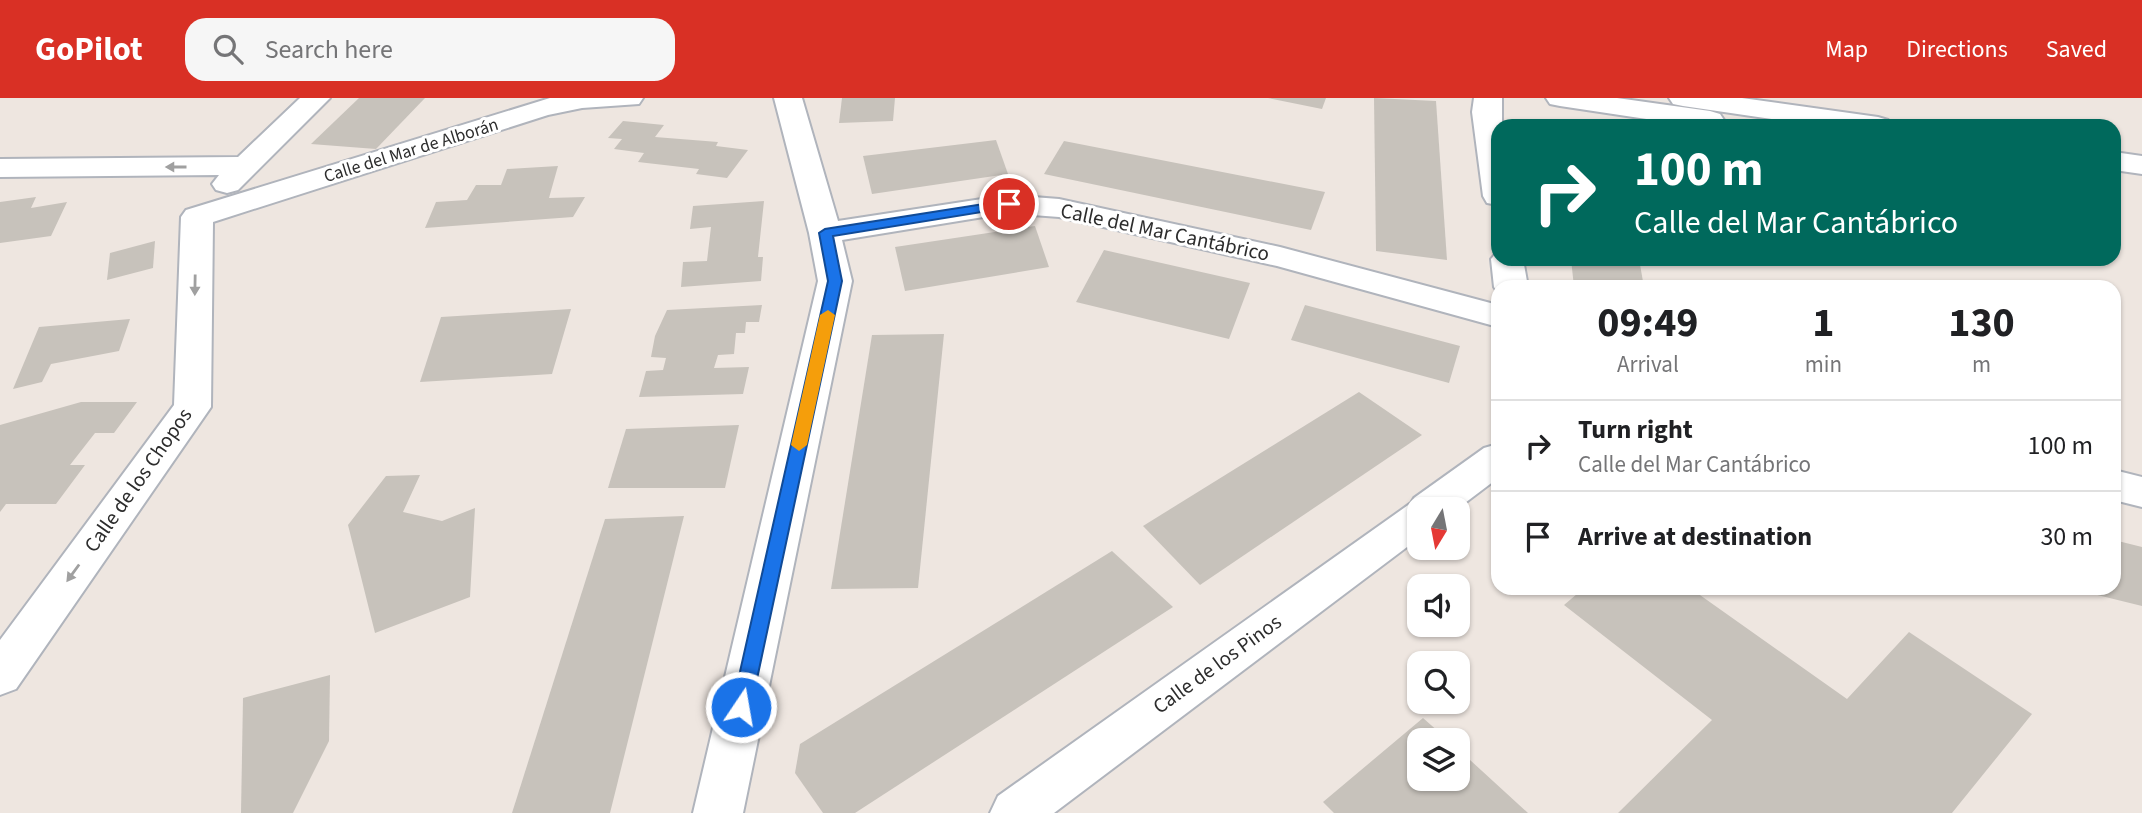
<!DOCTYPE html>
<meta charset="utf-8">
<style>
:root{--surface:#fff;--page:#f6f6f6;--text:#202124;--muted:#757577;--line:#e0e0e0;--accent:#d93025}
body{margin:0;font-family:"Source Sans 3",sans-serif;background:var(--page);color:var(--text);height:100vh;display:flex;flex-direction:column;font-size:26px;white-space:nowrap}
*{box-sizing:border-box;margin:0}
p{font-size:23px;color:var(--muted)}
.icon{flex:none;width:38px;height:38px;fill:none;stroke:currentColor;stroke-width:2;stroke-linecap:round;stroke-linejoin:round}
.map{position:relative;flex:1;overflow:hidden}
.details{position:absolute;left:1491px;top:182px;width:630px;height:315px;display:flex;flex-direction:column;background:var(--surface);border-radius:21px;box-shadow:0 2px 5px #0004}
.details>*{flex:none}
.banner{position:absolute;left:1491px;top:21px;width:630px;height:147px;border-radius:21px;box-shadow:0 2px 5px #0004;background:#00695c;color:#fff;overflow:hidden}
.needle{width:46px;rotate:190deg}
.fabs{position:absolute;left:1407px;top:399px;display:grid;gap:14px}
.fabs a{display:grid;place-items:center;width:63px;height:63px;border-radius:14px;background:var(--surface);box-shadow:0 2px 5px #0004;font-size:35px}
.pin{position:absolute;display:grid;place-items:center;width:60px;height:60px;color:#fff;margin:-30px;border:4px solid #fff;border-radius:50%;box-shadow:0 2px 7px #0007}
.me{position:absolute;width:77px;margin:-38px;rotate:12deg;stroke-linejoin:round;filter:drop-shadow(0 0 5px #0008)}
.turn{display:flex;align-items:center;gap:24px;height:147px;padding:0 28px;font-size:32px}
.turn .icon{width:91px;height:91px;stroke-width:2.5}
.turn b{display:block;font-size:49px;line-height:60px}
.eta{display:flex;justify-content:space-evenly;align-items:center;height:119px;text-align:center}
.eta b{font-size:42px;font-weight:700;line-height:49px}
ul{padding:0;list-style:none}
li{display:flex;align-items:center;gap:21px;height:91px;padding:0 28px;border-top:2px solid var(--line)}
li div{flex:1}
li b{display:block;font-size:26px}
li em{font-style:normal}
header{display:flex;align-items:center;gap:42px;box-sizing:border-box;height:98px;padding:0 35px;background:var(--accent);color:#fff}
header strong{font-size:33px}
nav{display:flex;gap:38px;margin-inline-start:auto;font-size:24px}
.search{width:490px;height:63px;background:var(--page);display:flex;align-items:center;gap:18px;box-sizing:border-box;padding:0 24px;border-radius:21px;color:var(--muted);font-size:26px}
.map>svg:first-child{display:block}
</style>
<header>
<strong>GoPilot</strong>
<div class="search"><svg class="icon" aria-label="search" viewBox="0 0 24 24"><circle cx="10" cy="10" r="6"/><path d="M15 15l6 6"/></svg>Search here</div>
<nav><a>Map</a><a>Directions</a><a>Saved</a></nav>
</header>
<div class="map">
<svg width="2142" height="715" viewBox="0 0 2142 715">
<rect width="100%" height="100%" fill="#eee6e0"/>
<g fill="#c7c2bb">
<polygon points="359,0 425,0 376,51 311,46"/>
<polygon points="842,0 895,0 893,23 839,25"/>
<polygon points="1268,0 1326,0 1322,11"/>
<polygon points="1374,0 1436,3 1447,162 1376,153"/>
<polygon points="623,23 664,27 655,39 718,44 716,48 748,52 727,80 696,76 699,71 638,64 644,55 614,51 622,41 608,40"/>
<polygon points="996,42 1008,76 872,96 863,58"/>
<polygon points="1064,43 1325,94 1311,132 1044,76"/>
<polygon points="558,68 549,100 585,99 573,119 425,130 436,104 467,102 476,87 501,87 507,71"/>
<polygon points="36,99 31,110 67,104 51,138 0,145 0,104"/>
<polygon points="764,103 758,159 763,159 761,183 681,189 683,164 707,163 711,129 690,131 693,108"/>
<polygon points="1035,128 1049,169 905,193 895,149"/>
<polygon points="155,143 153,170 107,182 110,155"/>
<polygon points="1104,152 1250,185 1229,241 1076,204"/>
<polygon points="1571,161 1639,161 1644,189 1574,189"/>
<polygon points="762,207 759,224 746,224 745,235 736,235 734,256 718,257 714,270 749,269 743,296 639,299 646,273 663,272 666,260 651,259 655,238 667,212"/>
<polygon points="1305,207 1460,248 1449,285 1291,242"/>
<polygon points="571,211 552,276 420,284 441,219"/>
<polygon points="130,221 119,253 51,266 42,284 13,291 39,229"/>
<polygon points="944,236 918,490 831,491 872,237"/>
<polygon points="1359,294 1422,337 1200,487 1143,428"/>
<polygon points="81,304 137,304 114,335 95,335 70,367 85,367 56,406 6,406 0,414 0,327"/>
<polygon points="739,327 725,390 608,390 626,331"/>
<polygon points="420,377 403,414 442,423 475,410 470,499 375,535 348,427 386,378"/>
<polygon points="684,418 610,715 512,715 605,421"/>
<polygon points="2114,442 2142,449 2142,508 2073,491 2114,490"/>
<polygon points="1112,453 1173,509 855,715 823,715 795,675 800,646"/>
<polygon points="1584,490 1690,490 1847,601 1909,534 2032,616 1952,715 1618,715 1712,622 1564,507"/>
<polygon points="330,577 329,643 293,715 241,715 243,600"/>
<polygon points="1423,620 1448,642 1419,642 1419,681 1458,681 1458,651 1528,715 1334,715 1323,704"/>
</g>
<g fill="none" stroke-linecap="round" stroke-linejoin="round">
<g stroke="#b0b4bc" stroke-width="4">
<g id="minor">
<polygon points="300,0 330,0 238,92 227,95 216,92 212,86 219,77 0,79 0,61 238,59"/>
<polygon points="550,0 643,0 639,6 582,10 548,17 213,124 211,309 16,591 0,597 0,542 174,307 181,119 186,112"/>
<polygon points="774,0 802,0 838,123 1008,97 1059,101 1280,149 1498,207 1498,229 1277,168 1059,119 1008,115 842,142 852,183 743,715 693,715 818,183 809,135"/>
<polygon points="1474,0 1502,0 1502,28 1498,28 1498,107 1487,105 1483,98 1472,14"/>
<polygon points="1546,0 1617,0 1710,13 1720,16 1724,22 1720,28 1693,28 1560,8 1550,6"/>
<polygon points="1669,0 1742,0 1878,19 1888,22 1892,28 1819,28 1683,8 1673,6"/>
<polygon points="2114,54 2142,58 2142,76 2114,72"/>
<polygon points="1498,153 1498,161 1523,161 1528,189 1498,189 1498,195 1494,189 1491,161"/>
<polygon points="1498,346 1498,380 1457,411 1419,411 1419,440 1054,715 990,715 998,698 1411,405 1414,400 1484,350"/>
<polygon points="2114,372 2142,379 2142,409 2114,402"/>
</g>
</g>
<use href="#minor" fill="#fff" fill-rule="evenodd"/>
</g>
<defs><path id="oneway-solid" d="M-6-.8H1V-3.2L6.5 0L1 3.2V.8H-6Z" transform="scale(1.75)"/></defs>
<g fill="#a0a0a0">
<use href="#oneway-solid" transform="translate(176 69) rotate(180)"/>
<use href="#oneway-solid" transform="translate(195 187) rotate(91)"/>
<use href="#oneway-solid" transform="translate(73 475) rotate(126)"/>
</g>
<polygon fill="#1a73e8" stroke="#114b97" stroke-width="2" points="1009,102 1013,103 1013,109 833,138 842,183 751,609 748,615 741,617 735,615 732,609 828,183 819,135 825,131"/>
<polygon fill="#f59e0b" points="828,212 835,217 807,347 799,353 791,347 820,217"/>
<g text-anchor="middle" stroke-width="6" stroke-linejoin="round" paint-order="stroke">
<g font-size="18" fill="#2d2d2d" stroke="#fff">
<text transform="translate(411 52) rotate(-17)" y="6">Calle del Mar de Alborán</text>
</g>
<g font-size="21" fill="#2d2d2d" stroke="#fff">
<text transform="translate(1165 134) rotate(12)" y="7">Calle del Mar Cantábrico</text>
<text transform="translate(138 382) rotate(-55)" y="7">Calle de los Chopos</text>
<text transform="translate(1217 566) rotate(-36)" y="7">Calle de los Pinos</text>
</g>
</g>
</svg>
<div class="fabs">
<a><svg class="needle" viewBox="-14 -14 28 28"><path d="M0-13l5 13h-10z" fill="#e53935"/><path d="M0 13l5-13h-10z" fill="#757577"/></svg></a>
<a><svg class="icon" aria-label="sound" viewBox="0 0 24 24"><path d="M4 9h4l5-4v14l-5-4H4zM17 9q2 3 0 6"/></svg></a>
<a><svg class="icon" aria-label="search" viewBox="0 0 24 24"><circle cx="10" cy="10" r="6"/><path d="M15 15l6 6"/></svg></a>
<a><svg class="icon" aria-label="layers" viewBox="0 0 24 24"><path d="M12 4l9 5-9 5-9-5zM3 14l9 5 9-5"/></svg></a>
</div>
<div class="pin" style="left:1009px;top:106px;background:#d93025"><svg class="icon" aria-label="arrive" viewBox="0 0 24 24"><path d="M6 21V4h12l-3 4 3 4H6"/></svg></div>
<svg class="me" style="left:741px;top:609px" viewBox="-20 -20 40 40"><circle r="17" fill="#1a73e8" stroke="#fff" stroke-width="3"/><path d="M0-11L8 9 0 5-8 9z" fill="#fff"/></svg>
<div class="banner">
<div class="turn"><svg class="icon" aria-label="right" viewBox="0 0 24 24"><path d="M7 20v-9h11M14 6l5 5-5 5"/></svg><div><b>100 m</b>Calle del Mar Cantábrico</div></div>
</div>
<section class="details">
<div class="eta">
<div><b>09:49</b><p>Arrival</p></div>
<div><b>1</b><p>min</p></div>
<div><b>130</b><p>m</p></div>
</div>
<ul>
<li><svg class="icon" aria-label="right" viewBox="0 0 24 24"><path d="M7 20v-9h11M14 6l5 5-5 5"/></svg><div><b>Turn right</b><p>Calle del Mar Cantábrico</p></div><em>100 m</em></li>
<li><svg class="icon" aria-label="arrive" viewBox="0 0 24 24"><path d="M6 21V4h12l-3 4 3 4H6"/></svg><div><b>Arrive at destination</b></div><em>30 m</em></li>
</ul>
</section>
</div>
